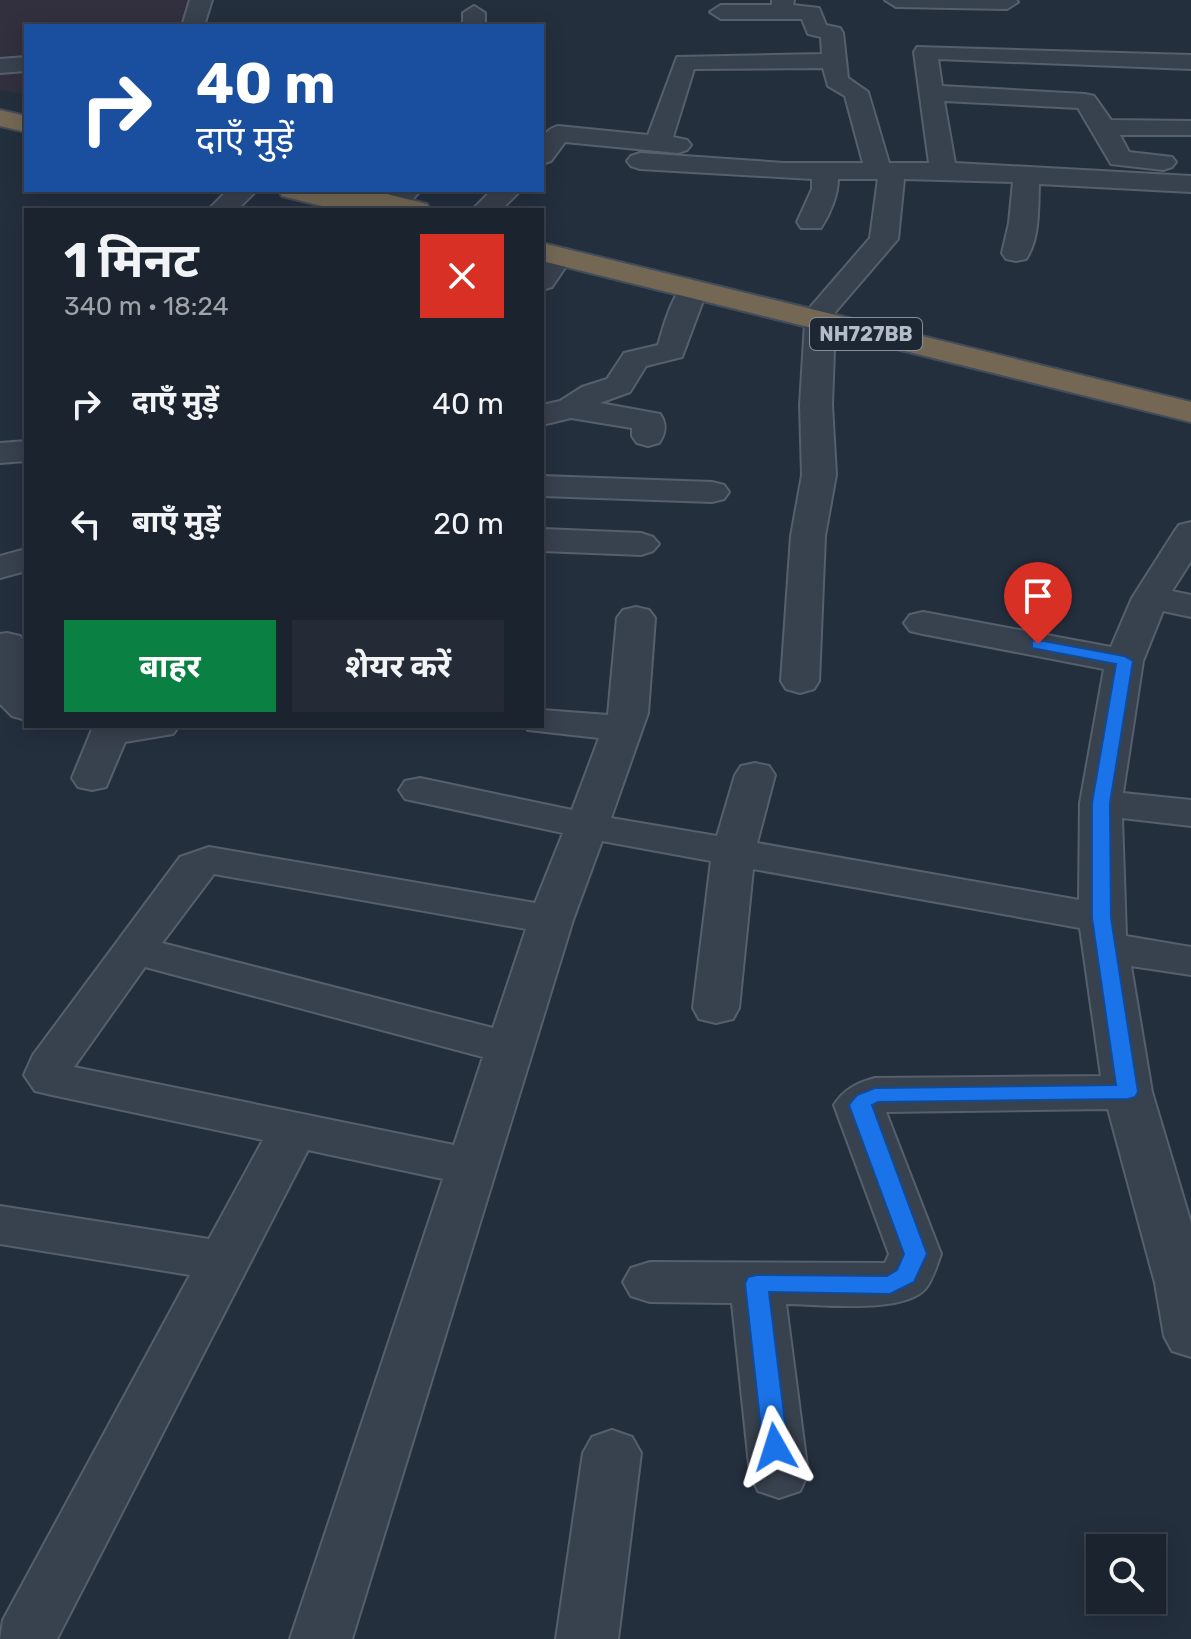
<!DOCTYPE html>
<html lang="hi">
<meta charset="utf-8">
<style>
:root{--surface:#1b232e;--page:#242b36;--text:#f1f3f6;--muted:#a0a4aa;--line:#39404a;--accent:#0b8043}
body{margin:0;font-family:Rubik,"Noto Sans Devanagari",sans-serif;background:var(--page);color:var(--text);height:100vh;display:flex;flex-direction:column;font-size:30px;white-space:nowrap}
*{box-sizing:border-box;margin:0}
p{font-size:26px;color:var(--muted)}
.icon{flex:none;width:44px;height:44px;fill:none;stroke:currentColor;stroke-width:2;stroke-linecap:round;stroke-linejoin:round}
.map{position:relative;flex:1;overflow:hidden}
.sheet{position:absolute;left:24px;top:208px;width:520px;height:520px;display:flex;flex-direction:column;background:var(--surface);border-radius:0px;box-shadow:0 4px 20px #0003,0 0 0 2px var(--line)}
.sheet>*{flex:none}
.guide{position:absolute;left:24px;top:24px;width:520px;height:168px;border-radius:0px;box-shadow:0 4px 20px #0003,0 0 0 2px var(--line);background:#1a4fa0;color:#fff;overflow:hidden}
.tools{position:absolute;left:1086px;top:1534px;display:grid;gap:16px}
.tools a{display:grid;place-items:center;width:80px;height:80px;border-radius:0px;background:var(--surface);box-shadow:0 4px 20px #0003,0 0 0 2px var(--line);font-size:40px}
.pin{position:absolute;display:grid;place-items:center;width:68px;height:68px;color:#fff;margin:-82px -34px;border-radius:50% 50% 50% 0;rotate:-45deg;box-shadow:0 0 8px #0007}
.pin .icon{rotate:45deg}
.me{position:absolute;width:88px;margin:-44px;rotate:354deg;stroke-linejoin:round;filter:drop-shadow(0 0 6px #0008)}
.turn{display:flex;align-items:center;gap:28px;height:168px;padding:0 40px;font-size:36px}
.turn .icon{width:104px;height:104px;stroke-width:2.5}
.turn b{display:block;font-size:56px;line-height:68px}
.round{display:grid;place-items:center;flex:none;width:84px;height:84px;border-radius:0px;background:var(--page)}
.overview{display:flex;align-items:center;justify-content:space-between;height:136px;padding:0 40px}
h1{font-size:48px;font-weight:700;line-height:60px}
.button{display:flex;gap:16px;margin-top:auto;padding:16px 40px}
.button a{flex:1;height:92px;border-radius:0px;background:var(--accent);color:#fff;font-size:32px;font-weight:700;line-height:92px;text-align:center}
.button a+a{background:var(--page);color:var(--text)}
ul{padding:0;list-style:none}
li{display:flex;align-items:center;gap:24px;height:120px;padding:0 40px}
li div{flex:1}
li b{display:block;font-size:30px}
li em{font-style:normal}
.map>svg:first-child{display:block}
</style>
<div class="map">
<svg width="1191" height="1639" viewBox="0 0 1191 1639">
<rect width="100%" height="100%" fill="#242f3e"/>
<polygon fill="#32303f" points="0,0 213,0 203,26 26,26 26,95 0,90"/>
<g fill="none" stroke-linecap="round" stroke-linejoin="round">
<g stroke="#565f6c" stroke-width="4">
<g id="minor">
<polygon points="190,0 212,0 204,26 182,26"/>
<path d="M 772,0 L 794,0 L 793,5 L 819,8 L 826,25 L 840,28 L 843,33 L 848,78 L 868,92 L 889,163 L 929,163 L 914,52 L 917,47 L 1191,55 L 1191,69 L 938,59 L 942,86 L 1085,94 L 1094,96 L 1111,120 L 1191,121 L 1191,135 L 1120,135 L 1129,152 L 1172,157 L 1176,162 L 1172,167 L 1163,170 L 1111,164 L 1078,108 L 944,101 L 955,163 L 1191,176 L 1191,192 L 1039,184 C 1038,207 1040,239 1026,259 L 1016,261 L 1006,259 L 1002,253 L 1009,223 L 1013,182 L 904,179 L 898,239 L 831,317 L 835,323 L 832,405 L 836,475 L 825,536 L 819,681 L 814,689 L 800,693 L 786,689 L 781,681 L 791,536 L 802,475 L 800,405 L 805,323 L 812,316 L 808,310 L 813,304 L 870,238 L 878,179 L 838,179 C 838,195 830,214 821,228 L 801,228 L 797,222 L 812,189 L 812,179 L 640,169 L 631,166 L 627,161 L 631,156 L 640,153 L 784,163 L 863,163 L 845,96 L 828,86 L 823,68 L 694,69 L 673,137 L 687,140 L 691,145 L 687,150 L 678,153 L 565,142 L 551,161 L 542,164 C 542,147 539,131 558,126 L 648,135 L 677,57 L 822,54 L 821,37 L 808,34 L 802,19 L 721,19 L 710,12 L 721,5 L 772,5 Z"/>
<polygon points="885,0 1016,0 1018,2 1007,9 896,7"/>
<polygon points="474,6 485,13 485,26 463,26 463,13"/>
<polygon points="26,57 26,71 0,73 0,59"/>
<polygon points="228,190 257,190 237,210 208,210"/>
<polygon points="393,190 421,190 403,210 385,210 381,204"/>
<polygon points="492,190 521,190 501,210 472,210"/>
<polygon points="559,248 569,250 573,256 552,287 542,290 542,260 549,250"/>
<path d="M 693,281 L 703,284 L 707,290 L 682,357 L 646,366 L 630,392 L 600,403 L 660,414 C 667,424 666,433 659,443 L 648,446 L 637,443 L 632,436 L 632,428 L 571,418 L 542,425 L 542,405 L 560,401 L 582,387 L 607,379 L 624,353 L 658,345 C 664,324 670,303 683,284 Z"/>
<polygon points="26,441 26,461 0,463 0,443"/>
<polygon points="542,476 712,482 724,485 729,492 724,499 712,502 542,496"/>
<path d="M 1191,522 L 1191,561 L 1172,591 L 1191,595 L 1191,617 L 1163,611 L 1143,661 L 1123,793 L 1191,800 L 1191,826 L 1122,818 L 1126,936 L 1191,947 L 1191,975 L 1131,966 L 1152,1092 L 1191,1223 L 1191,1357 L 1172,1351 L 1164,1336 L 1155,1283 L 1108,1109 L 886,1112 L 941,1254 C 937,1265 933,1279 926,1288 C 904,1315 819,1304 786,1304 L 808,1474 L 800,1491 L 779,1498 L 758,1491 L 750,1474 L 732,1303 L 650,1302 L 631,1296 L 623,1282 L 631,1268 L 650,1262 L 885,1263 L 889,1254 L 834,1105 C 844,1089 857,1083 875,1078 L 1101,1076 L 1080,928 L 753,869 L 739,1008 L 733,1019 L 716,1023 L 699,1019 L 693,1008 L 711,861 L 602,841 L 573,920 L 352,1639 L 290,1639 L 443,1179 L 308,1150 L 57,1639 L 0,1639 L 3,1620 L 190,1275 L 0,1244 L 0,1206 L 209,1239 L 263,1140 L 52,1095 L 35,1091 L 24,1075 L 33,1055 L 180,857 L 209,847 L 535,903 L 563,833 L 405,799 L 399,790 L 405,781 L 420,778 L 572,810 L 599,738 L 528,730 L 525,726 L 542,726 L 542,710 L 608,715 L 617,618 L 623,610 L 636,607 L 649,610 L 655,618 L 648,713 L 611,818 L 717,836 L 735,775 L 741,766 L 755,763 L 769,766 L 775,775 L 757,843 L 1079,900 L 1080,803 L 1104,669 L 923,634 L 910,631 L 904,623 L 910,615 L 923,612 L 1111,647 L 1132,598 L 1174,532 L 1179,525 ZM 214,874 L 526,929 L 493,1028 L 162,943 ZM 145,967 L 483,1057 L 454,1145 L 74,1067 Z"/>
<polygon points="542,529 641,533 653,537 659,544 653,551 641,555 542,551"/>
<polygon points="26,549 26,571 0,578 0,556"/>
<polygon points="7,633 20,636 26,644 26,720 12,716 0,704 0,634"/>
<polygon points="179,726 173,734 125,742 106,787 92,790 78,787 72,778 93,727"/>
<polygon points="612,1430 632,1437 641,1453 618,1639 556,1639 583,1453 592,1437"/>
</g>
</g>
<g stroke="#434c59" stroke-width="4">
<g id="highway">
<polygon points="0,110 26,116 26,132 0,126"/>
<polygon points="278,190 371,190 427,204 431,210 338,210 282,196"/>
<polygon points="542,243 1191,402 1191,422 542,261"/>
</g>
</g>
<use href="#minor" fill="#38414e" fill-rule="evenodd"/>
<use href="#highway" fill="#746855" fill-rule="evenodd"/>
</g>
<polygon fill="#1a73e8" stroke="#114b97" stroke-width="2" points="1038,640 1124,656 1133,661 1110,803 1111,918 1138,1092 1135,1097 1128,1099 878,1102 872,1105 927,1254 914,1282 890,1294 769,1292 788,1447 784,1454 775,1457 767,1454 763,1447 745,1283 748,1277 757,1275 887,1276 897,1270 904,1254 849,1105 857,1095 875,1088 1116,1085 1092,918 1092,803 1116,664 1032,648 1032,641"/>
<g text-anchor="middle" stroke-width="6" stroke-linejoin="round" paint-order="stroke">
<rect fill="#1d2633" stroke="#878f9c" stroke-width="2" x="810" y="318" width="112" height="32" rx="6"/>
<g font-size="20" font-weight="bold" fill="#b4bcc9">
<text x="866" y="341">NH727BB</text>
</g>
</g>
</svg>
<div class="tools">
<a><svg class="icon" aria-label="search" viewBox="0 0 24 24"><circle cx="10" cy="10" r="6"/><path d="M15 15l6 6"/></svg></a>
</div>
<div class="pin" style="left:1038px;top:644px;background:#d93025"><svg class="icon" aria-label="arrive" viewBox="0 0 24 24"><path d="M6 21V4h12l-3 4 3 4H6"/></svg></div>
<svg class="me" style="left:775px;top:1447px" viewBox="-20 -20 40 40"><path d="M0-17L14 15 0 8-14 15z" fill="#1a73e8" stroke="#fff" stroke-width="4"/></svg>
<div class="guide">
<div class="turn"><svg class="icon" aria-label="right" viewBox="0 0 24 24"><path d="M7 20v-9h11M14 6l5 5-5 5"/></svg><div><b>40 m</b>दाएँ मुड़ें</div></div>
</div>
<section class="sheet">
<div class="overview"><div><h1>1 मिनट</h1><p>340 m · 18:24</p></div><a class="round" style="background:#d93025;color:#fff"><svg class="icon" aria-label="close" viewBox="0 0 24 24"><path d="M6 6l12 12M18 6L6 18"/></svg></a></div>
<ul>
<li><svg class="icon" aria-label="right" viewBox="0 0 24 24"><path d="M7 20v-9h11M14 6l5 5-5 5"/></svg><div><b>दाएँ मुड़ें</b></div><em>40 m</em></li>
<li><svg class="icon" aria-label="left" viewBox="0 0 24 24"><path d="M17 20v-9H6M10 6l-5 5 5 5"/></svg><div><b>बाएँ मुड़ें</b></div><em>20 m</em></li>
</ul>
<div class="button"><a>बाहर</a><a>शेयर करें</a></div>
</section>
</div>
